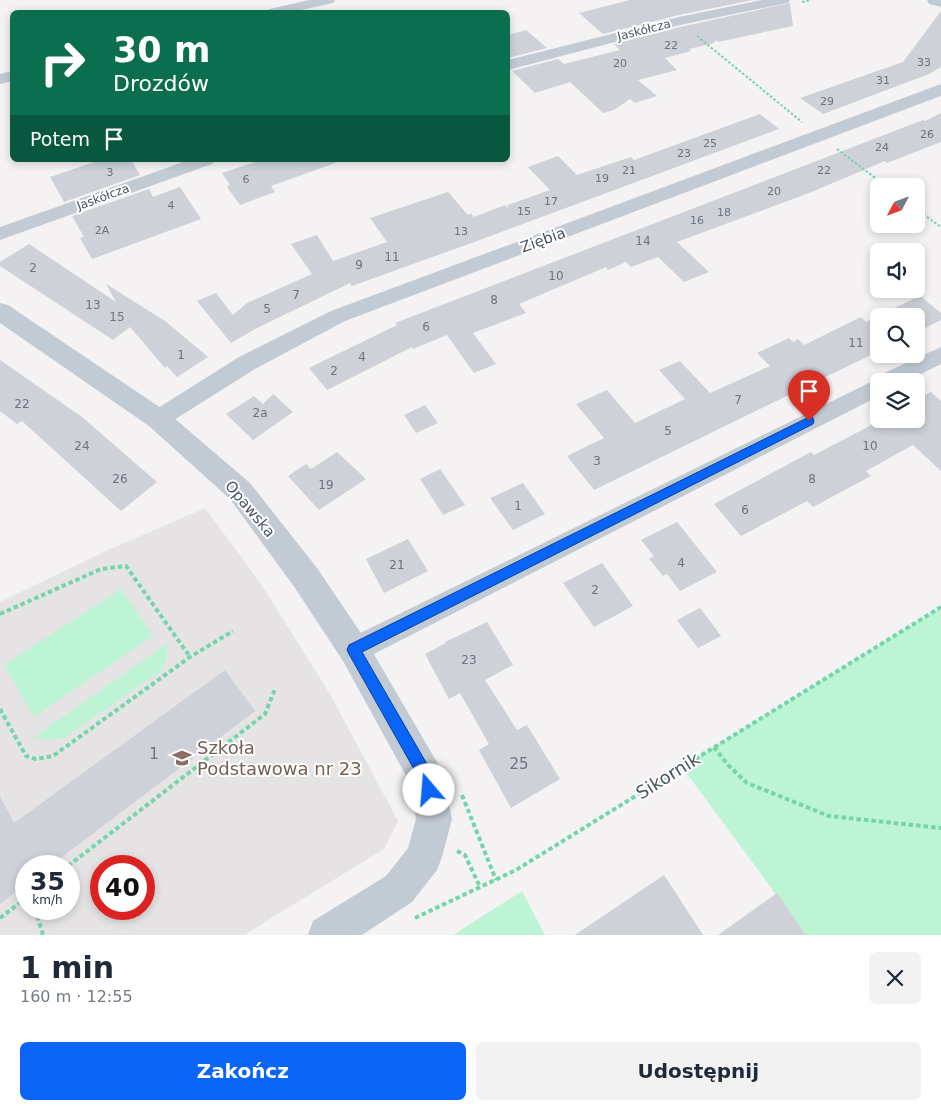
<!DOCTYPE html>
<html lang="pl">
<meta charset="utf-8">
<style>
:root{--surface:#fff;--page:#f2f2f3;--text:#1f2937;--muted:#747a83;--accent:#0a64f6}
body{margin:0;font-family:"DejaVu Sans",sans-serif;background:var(--page);color:var(--text);height:100vh;display:flex;flex-direction:column;font-size:19px;white-space:nowrap}
*{box-sizing:border-box;margin:0}
p{font-size:16px;color:var(--muted)}
.icon{flex:none;width:28px;height:28px;fill:none;stroke:currentColor;stroke-width:2;stroke-linecap:round;stroke-linejoin:round}
.map{position:relative;height:935px;overflow:hidden}
.sheet{display:flex;flex-direction:column;background:var(--surface);flex:1}
.sheet>*{flex:none}
.banner{position:absolute;left:10px;top:10px;width:500px;height:152px;border-radius:8px;box-shadow:0 2px 8px #0003;background:#0b6e4f;color:#fff;overflow:hidden}
.needle{width:32px;rotate:229deg}
.controls{position:absolute;left:870px;top:178px;display:grid;gap:10px}
.controls a{display:grid;place-items:center;width:55px;height:55px;border-radius:8px;background:var(--surface);box-shadow:0 2px 8px #0003;font-size:25px}
.speed{position:absolute;left:15px;top:855px;display:flex;gap:10px;font-size:25px;font-weight:700;text-align:center}
.speed>*{display:grid;place-content:center;width:65px;height:65px;border-radius:50%;background:var(--surface);box-shadow:0 2px 8px #0003;line-height:1}
.speed small{font-size:12px;font-weight:400}
.speed .limit{border:8px solid #d22;background:#fff;color:#111}
.pin{position:absolute;display:grid;place-items:center;width:42px;height:42px;color:#fff;margin:-51px -21px;border-radius:50% 50% 50% 0;rotate:-45deg;box-shadow:0 0 5px #0007}
.pin .icon{rotate:45deg}
.me{position:absolute;width:55px;margin:-28px;rotate:342deg;stroke-linejoin:round;filter:drop-shadow(0 0 4px #0008)}
.turn{display:flex;align-items:center;gap:18px;height:105px;padding:0 20px;font-size:22px}
.turn .icon{width:65px;height:65px;stroke-width:2.5}
.turn b{display:block;font-size:35px;line-height:42px}
.then{display:flex;align-items:center;height:48px;padding:0 20px;background:#0003;gap:10px;font-size:19px}
.round{display:grid;place-items:center;flex:none;width:52px;height:52px;border-radius:8px;background:var(--page)}
.headline{display:flex;align-items:center;justify-content:space-between;height:85px;padding:0 20px}
h1{font-size:30px;font-weight:800;line-height:38px}
.cta{display:flex;gap:10px;margin-top:auto;padding:10px 20px}
.cta a{flex:1;height:58px;border-radius:8px;background:var(--accent);color:#fff;font-size:20px;font-weight:800;line-height:58px;text-align:center}
.cta a+a{background:var(--page);color:var(--text)}
.map>svg:first-child{display:block}
</style>
<div class="map">
<svg width="941" height="935" viewBox="0 0 941 935">
<rect width="100%" height="100%" fill="#f4f2f2"/>
<path fill="#e5e3e4" fill-rule="evenodd" d="M 205,508 L 261,584 L 330,694 L 398,821 L 384,849 L 244,935 L 0,935 L 0,602 L 108,550 ZM 26,866 L 69,866 L 69,909 L 26,909 ZM 101,866 L 144,866 L 144,909 L 101,909 Z"/>
<g fill="#bef4d6">
<polygon points="121,589 153,636 34,717 4,665"/>
<polygon points="941,607 941,935 806,935 682,767"/>
<polygon points="168,643 166,661 161,671 64,738 45,740 34,737"/>
<polygon points="522,891 545,935 453,935"/>
</g>
<g fill="#ced1d8">
<polygon points="630,0 753,0 679,15 603,34 579,13"/>
<polygon points="790,3 793,26 718,42 716,40 714,43 689,49 691,51 665,58 677,70 638,80 657,96 635,103 630,99 614,110 603,113 570,82 535,93 512,71 558,59 564,64 620,50 614,44 680,27"/>
<polygon points="941,11 941,67 929,74 823,114 800,98 903,62"/>
<polygon points="526,30 547,48 508,58 508,35"/>
<polygon points="941,113 941,142 887,163 885,161 809,193 677,242 709,272 684,282 658,257 631,267 626,262 608,270 606,267 519,304 526,313 473,333 496,364 474,373 447,335 413,349 412,347 327,390 309,368 397,325 395,323 923,120 925,121"/>
<polygon points="760,114 779,129 477,241 352,286 350,283 255,329 231,343 197,301 216,293 233,315 247,303 312,274 291,244 317,235 333,261 387,242 370,218 448,192 468,215 471,213 474,217 505,205 508,208 508,205 550,190 528,167 558,156 577,175 631,157 634,160"/>
<polygon points="100,160 131,160 140,175 64,202 50,177"/>
<polygon points="261,160 335,160 335,163 271,186 275,192 240,205 227,187 230,185 222,173"/>
<polygon points="180,187 201,219 92,259 80,238 84,237 72,216 149,189 153,197"/>
<polygon points="29,244 116,302 106,284 165,321 208,357 177,377 167,366 165,368 130,327 113,340 0,266 0,262"/>
<polygon points="920,296 941,313 941,320 917,332 916,316 898,316 890,310"/>
<polygon points="879,316 879,351 594,490 567,456 604,438 576,404 607,390 635,423 685,399 659,370 680,361 710,393 770,366 757,353 789,338 793,342 798,339 804,345 861,317 866,322"/>
<polygon points="0,360 82,417 157,482 121,511 22,421 17,424 0,411"/>
<polygon points="931,392 941,401 941,471 913,445 866,471 871,476 813,507 807,501 741,536 714,504 811,452 814,455 883,419 916,419 916,399"/>
<polygon points="273,394 293,412 253,440 226,414 254,396 263,404"/>
<polygon points="425,405 438,423 416,433 404,415"/>
<polygon points="337,452 366,479 319,510 288,476 306,464 311,469"/>
<polygon points="440,469 465,505 443,515 420,479"/>
<polygon points="523,483 545,514 513,530 490,498"/>
<polygon points="677,522 717,572 680,591 667,574 663,576 649,559 654,556 641,540"/>
<polygon points="408,539 428,571 384,593 366,559"/>
<polygon points="602,563 633,606 594,627 563,583"/>
<polygon points="700,608 721,636 698,648 677,620"/>
<polygon points="487,622 513,665 485,680 517,730 527,725 560,779 511,808 479,750 489,744 460,693 449,699 425,654 446,643 445,642"/>
<polygon points="225,670 255,711 50,866 26,866 26,884 0,904 0,796 14,823"/>
<polygon points="664,875 703,935 575,935"/>
<polygon points="777,893 806,935 718,935"/>
</g>
<g fill="none" stroke-linecap="round" stroke-linejoin="round">
<g stroke="#73d5aa" stroke-width="2" stroke-dasharray="2.5 2" stroke-linecap="butt">
<polyline points="802,2 811,0"/>
<polyline points="697,36 802,122"/>
<polyline points="837,149 886,186"/>
<polyline points="916,209 941,227"/>
</g>
<g stroke="#73d5aa" stroke-width="4" stroke-dasharray="4.5 3" stroke-linecap="butt">
<polyline points="0,614 101,569 126,566 190,657"/>
<polyline points="0,709 26,756 36,759 53,756 190,657 233,631"/>
<polyline points="714,747 728,765 747,783 829,816 941,828"/>
<polyline points="462,795 496,880"/>
<polyline points="457,851 465,855 480,887"/>
<polyline points="68,866 265,714 275,689"/>
<polyline points="35,909 43,935"/>
<polyline points="0,918 26,898"/>
<polyline points="415,918 516,870 941,607"/>
</g>
<g fill="#c2cbd4" fill-rule="evenodd">
<polygon points="309,0 335,0 333,3 292,12 268,12 270,9"/>
<polygon points="762,0 790,0 788,3 783,4 680,25 508,70 508,60 679,17"/>
<polygon points="12,71 12,81 0,84 0,74"/>
<polygon points="941,84 941,96 938,97 345,321 255,369 166,425 158,428 150,425 147,419 150,413 239,357 331,311"/>
<polygon points="189,160 215,160 212,164 0,240 0,227"/>
<polygon points="941,347 941,364 907,381 879,381 879,396 364,659 354,663 344,659 340,650 344,641 879,378 880,375"/>
</g>
<g fill="#c2cbd4" fill-rule="evenodd">
<polygon points="927,0 941,0 941,7 929,4"/>
<polygon points="0,303 8,305 167,412 250,483 317,568 365,639 438,764 443,776 452,819 442,857 437,870 412,902 362,935 308,935 313,921 386,876 408,848 416,819 409,781 343,661 295,588 230,499 149,426 0,323"/>
</g>
</g>
<polygon fill="#0a64f6" stroke="#0641a0" points="809,417 813,418 814,421 813,424 362,652 431,771 436,790 434,795 429,797 424,795 419,778 349,654 347,650 349,645"/>
<defs>
<g id="school-bare" transform="scale(1.5)"><path d="M0-5L7-2L0 1L-7-2ZM-4 1L0 2.5L4 1V4Q0 6-4 4Z" fill="#8d6e63" stroke="#fff" stroke-width="2.5" paint-order="stroke"/></g>
</defs>
<g fill-rule="evenodd">
<use href="#school-bare" x="182" y="758"/>
</g>
<g text-anchor="middle" stroke-width="4" stroke-linejoin="round" paint-order="stroke">
<g font-size="11" fill="#6a7380">
<text x="671" y="49">22</text>
<text x="924" y="66">33</text>
<text x="620" y="67">20</text>
<text x="883" y="84">31</text>
<text x="827" y="105">29</text>
<text x="927" y="138">26</text>
<text x="710" y="147">25</text>
<text x="882" y="151">24</text>
<text x="684" y="157">23</text>
<text x="629" y="174">21</text>
<text x="824" y="174">22</text>
<text x="110" y="176">3</text>
<text x="602" y="182">19</text>
<text x="246" y="183">6</text>
<text x="774" y="195">20</text>
<text x="551" y="205">17</text>
<text x="171" y="209">4</text>
<text x="524" y="215">15</text>
<text x="724" y="216">18</text>
<text x="697" y="224">16</text>
<text x="102" y="234">2A</text>
<text x="461" y="235">13</text>
</g>
<g font-size="12" fill="#485462" stroke="#fff">
<text transform="translate(644 30) rotate(-14)" y="4">Jaskółcza</text>
<text transform="translate(103 197) rotate(-20)" y="4">Jaskółcza</text>
</g>
<g font-size="12" fill="#6a7380">
<text x="643" y="245">14</text>
<text x="392" y="261">11</text>
<text x="359" y="269">9</text>
<text x="33" y="272">2</text>
<text x="556" y="280">10</text>
<text x="296" y="299">7</text>
<text x="494" y="304">8</text>
<text x="93" y="309">13</text>
<text x="267" y="313">5</text>
<text x="117" y="321">15</text>
<text x="426" y="331">6</text>
<text x="856" y="347">11</text>
<text x="181" y="359">1</text>
<text x="362" y="361">4</text>
<text x="334" y="375">2</text>
<text x="738" y="404">7</text>
<text x="22" y="408">22</text>
<text x="260" y="417">2a</text>
<text x="668" y="435">5</text>
<text x="82" y="450">24</text>
<text x="870" y="450">10</text>
<text x="597" y="465">3</text>
<text x="120" y="483">26</text>
<text x="812" y="483">8</text>
<text x="326" y="489">19</text>
<text x="518" y="510">1</text>
<text x="745" y="514">6</text>
<text x="681" y="567">4</text>
<text x="397" y="569">21</text>
<text x="595" y="594">2</text>
<text x="469" y="664">23</text>
</g>
<g font-size="15" fill="#485462" stroke="#fff">
<text transform="translate(543 240) rotate(-20)" y="5">Ziębia</text>
<text transform="translate(250 509) rotate(50)" y="5">Opawska</text>
</g>
<g font-size="15" fill="#6a7380">
<text x="154" y="759">1</text>
<text x="519" y="769">25</text>
</g>
<g font-size="18" fill="#785e54" stroke="#fff" text-anchor="start">
<text x="197" y="754">Szkoła<tspan x="197" dy="21">Podstawowa nr 23</tspan></text>
</g>
<g font-size="18" fill="#485462" stroke="#fff">
<text transform="translate(668 776) rotate(-32)" y="6">Sikornik</text>
</g>
</g>
</svg>
<div class="controls">
<a><svg class="needle" viewBox="-14 -14 28 28"><path d="M0-13l5 13h-10z" fill="#e53935"/><path d="M0 13l5-13h-10z" fill="#747a83"/></svg></a>
<a><svg class="icon" aria-label="sound" viewBox="0 0 24 24"><path d="M4 9h4l5-4v14l-5-4H4zM17 9q2 3 0 6"/></svg></a>
<a><svg class="icon" aria-label="search" viewBox="0 0 24 24"><circle cx="10" cy="10" r="6"/><path d="M15 15l6 6"/></svg></a>
<a><svg class="icon" aria-label="layers" viewBox="0 0 24 24"><path d="M12 4l9 5-9 5-9-5zM3 14l9 5 9-5"/></svg></a>
</div>
<div class="speed"><div>35<small>km/h</small></div><div class="limit">40</div></div>
<div class="pin" style="left:809px;top:421px;background:#d93025"><svg class="icon" aria-label="arrive" viewBox="0 0 24 24"><path d="M6 21V4h12l-3 4 3 4H6"/></svg></div>
<svg class="me" style="left:429px;top:790px" viewBox="-20 -20 40 40"><circle r="19" fill="#fff"/><path d="M0-13L10 11 0 6-10 11z" fill="#0a64f6"/></svg>
<div class="banner">
<div class="turn"><svg class="icon" aria-label="right" viewBox="0 0 24 24"><path d="M7 20v-9h11M14 6l5 5-5 5"/></svg><div><b>30 m</b>Drozdów</div></div>
<div class="then">Potem<svg class="icon" aria-label="arrive" viewBox="0 0 24 24"><path d="M6 21V4h12l-3 4 3 4H6"/></svg></div>
</div>
</div>
<section class="sheet">
<div class="headline"><div><h1>1 min</h1><p>160 m · 12:55</p></div><a class="round"><svg class="icon" aria-label="close" viewBox="0 0 24 24"><path d="M6 6l12 12M18 6L6 18"/></svg></a></div>
<div class="cta"><a>Zakończ</a><a>Udostępnij</a></div>
</section>
